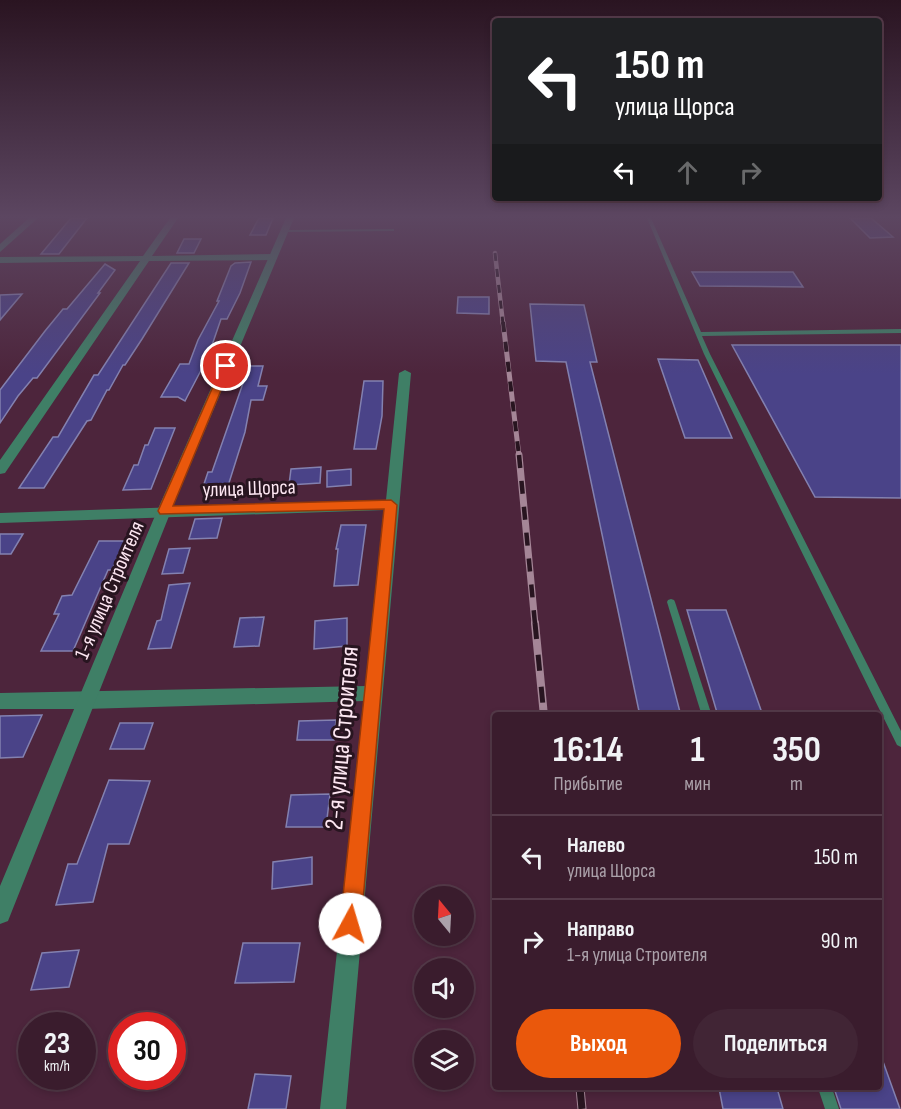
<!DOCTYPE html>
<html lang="ru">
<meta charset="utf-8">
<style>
:root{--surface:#3a1c2d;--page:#412535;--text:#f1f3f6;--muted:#aba1aa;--line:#543a49;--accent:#ea580c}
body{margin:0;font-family:"Sofia Sans Condensed",sans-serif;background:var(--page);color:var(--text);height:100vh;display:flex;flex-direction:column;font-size:22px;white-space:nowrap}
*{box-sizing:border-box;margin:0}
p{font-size:20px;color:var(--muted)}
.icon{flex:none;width:33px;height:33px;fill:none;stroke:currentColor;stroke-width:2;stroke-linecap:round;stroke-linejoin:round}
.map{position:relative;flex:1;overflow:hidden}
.details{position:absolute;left:492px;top:712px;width:390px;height:378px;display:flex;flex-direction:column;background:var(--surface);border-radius:6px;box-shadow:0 3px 9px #0003,0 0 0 2px var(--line)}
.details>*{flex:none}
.guide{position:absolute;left:492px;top:18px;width:390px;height:183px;border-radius:6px;box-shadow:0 3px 9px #0003,0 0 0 2px var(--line);background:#202124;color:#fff;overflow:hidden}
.needle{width:39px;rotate:342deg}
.controls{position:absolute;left:414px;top:886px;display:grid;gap:12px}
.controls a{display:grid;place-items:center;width:60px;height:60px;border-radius:50%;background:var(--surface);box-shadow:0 3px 9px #0003,0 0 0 2px var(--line);font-size:30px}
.speed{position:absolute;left:18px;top:1012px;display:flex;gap:12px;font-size:30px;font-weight:700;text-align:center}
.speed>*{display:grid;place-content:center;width:78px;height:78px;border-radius:50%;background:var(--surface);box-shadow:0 3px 9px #0003,0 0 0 2px var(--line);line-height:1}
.speed small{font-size:15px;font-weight:400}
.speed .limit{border:9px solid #d22;background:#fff;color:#111}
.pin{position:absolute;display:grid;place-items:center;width:51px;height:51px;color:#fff;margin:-26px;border:3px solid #fff;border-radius:50%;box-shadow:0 2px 6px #0007}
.me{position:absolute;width:66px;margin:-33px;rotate:6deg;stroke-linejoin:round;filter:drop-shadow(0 0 4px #0008)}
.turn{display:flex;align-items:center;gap:21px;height:126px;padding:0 24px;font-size:27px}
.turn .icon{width:78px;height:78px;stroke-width:2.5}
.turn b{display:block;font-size:42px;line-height:51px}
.lanes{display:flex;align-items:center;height:57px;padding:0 24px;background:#0003;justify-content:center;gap:30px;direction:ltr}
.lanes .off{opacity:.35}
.eta{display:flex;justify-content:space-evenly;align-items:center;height:102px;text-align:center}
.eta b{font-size:36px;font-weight:700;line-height:42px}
.cta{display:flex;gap:12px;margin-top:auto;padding:12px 24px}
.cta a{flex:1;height:69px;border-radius:36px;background:var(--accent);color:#fff;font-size:24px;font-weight:700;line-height:69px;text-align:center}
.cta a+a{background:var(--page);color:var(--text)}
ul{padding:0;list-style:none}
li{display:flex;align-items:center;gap:18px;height:84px;padding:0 24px;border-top:2px solid var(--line)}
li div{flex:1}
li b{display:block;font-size:22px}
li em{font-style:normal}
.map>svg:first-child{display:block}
</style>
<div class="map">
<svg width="901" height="1109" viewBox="0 0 901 1109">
<rect width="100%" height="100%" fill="#4d253c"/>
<g fill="#4a4388" stroke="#8381b0" stroke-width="1.5">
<polygon points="71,218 87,218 59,254 41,254"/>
<polygon points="259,218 273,218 266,235 250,235"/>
<polygon points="850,218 871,218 893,237 870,238"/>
<polygon points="184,239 201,239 194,253 177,253"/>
<polygon points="251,262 240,293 227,319 221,319 208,357 187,397 185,401 178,397 161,397 180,364 189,364 198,340 219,301 217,301 231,266 235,263"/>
<polygon points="171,263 189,263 142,339 125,365 123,365 109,390 107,390 91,420 87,421 44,488 19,488 53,437 58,437 94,375 98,375"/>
<polygon points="105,264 115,270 98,293 100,293 37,378 33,378 18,396 0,423 0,390 45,331 63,309 67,309"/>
<polygon points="692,272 793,272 803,287 700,286"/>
<polygon points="22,294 0,320 0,295"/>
<polygon points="458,297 489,297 489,314 457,313"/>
<polygon points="530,304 584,305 597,362 590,362 681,716 640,716 566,362 536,361"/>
<polygon points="732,345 901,345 901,498 815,497"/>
<polygon points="658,359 698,360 732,438 685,438"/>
<polygon points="249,366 263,366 258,386 267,386 263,400 251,400 245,432 228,486 203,487 208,472 212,472"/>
<polygon points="364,381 383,381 382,416 376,449 354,449"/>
<polygon points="155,428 175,428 151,489 123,490 134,465 138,465 145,445 148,445"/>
<polygon points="321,467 320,483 289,485 291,469"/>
<polygon points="351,469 351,485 327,487 327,471"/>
<polygon points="222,518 217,538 189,539 195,519"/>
<polygon points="341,525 366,525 358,585 334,586 338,549 336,549"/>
<polygon points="0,534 23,534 11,554 0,554"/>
<polygon points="99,541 125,541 112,570 108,570 73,651 41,651 59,614 54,614 62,596 72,595"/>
<polygon points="190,548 183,573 162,574 169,549"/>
<polygon points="190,583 171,648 148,649 157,621 161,620 169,585"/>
<polygon points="687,610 726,610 763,716 718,716"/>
<polygon points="264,617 259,646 234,647 240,618"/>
<polygon points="347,618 347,646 314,649 315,621"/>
<polygon points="42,715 23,757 0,758 0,716"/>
<polygon points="336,720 334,740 297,740 299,721"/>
<polygon points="120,723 153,723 144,749 110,749"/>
<polygon points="109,780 150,781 129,844 108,844 93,902 56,905 68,864 77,864"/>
<polygon points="330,794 326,827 286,827 291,795"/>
<polygon points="312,857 312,884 272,889 273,862"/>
<polygon points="243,943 300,943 294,982 235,983"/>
<polygon points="79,950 69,987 31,990 42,953"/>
<polygon points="879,1056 881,1056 900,1109 841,1109 834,1088 879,1088"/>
<polygon points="255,1074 291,1076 286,1109 248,1109"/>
<polygon points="719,1088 777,1088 783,1109 723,1109"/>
</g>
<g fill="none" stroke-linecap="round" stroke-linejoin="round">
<g fill="#3f7f66" fill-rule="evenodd">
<polygon points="647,218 651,218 701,332 901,329 901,333 702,336 710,354 901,731 901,747 897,745 704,354"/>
<polygon points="392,229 394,229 394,231 285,232 283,231 285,230"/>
<polygon points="671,599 674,600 675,602 712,716 702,716 667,602 668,600"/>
<polygon points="818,1088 832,1088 839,1109 825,1109"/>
</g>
<g fill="#3f7f66" fill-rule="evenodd">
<polygon points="29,218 38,218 0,252 0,244"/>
<polygon points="170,218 178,218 152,256 273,254 277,257 273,260 149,261 5,473 0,474 0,460 140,261 0,263 0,257 143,256"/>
<polygon points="405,370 411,373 346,1109 320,1109 364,701 85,709 0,709 0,693 366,686 385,510 0,523 0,513 386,500 399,373"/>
</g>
<polygon fill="#3f7f66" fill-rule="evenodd" points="286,218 294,218 171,511 8,921 0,924 0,886 157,511"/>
<g stroke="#a58697" stroke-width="4.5">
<polyline id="rail-far4" points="495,253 503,324"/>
</g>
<g stroke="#a58697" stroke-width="5">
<polyline id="rail-far3" points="503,322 519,456"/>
</g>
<g stroke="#a58697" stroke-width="7">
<polyline id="rail-far2" points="519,455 535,624"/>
</g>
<g stroke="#a58697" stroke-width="8">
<polyline id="rail-far1" points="535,623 544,716"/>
</g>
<g stroke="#a58697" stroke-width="9">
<polyline id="rail" points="580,1088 582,1109"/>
</g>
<use href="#rail-far4" stroke="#281520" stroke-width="3" stroke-dasharray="8" stroke-linecap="butt"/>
<use href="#rail-far3" stroke="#281520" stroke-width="4" stroke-dasharray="10" stroke-linecap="butt"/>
<use href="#rail-far2" stroke="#281520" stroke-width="4.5" stroke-dasharray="13" stroke-linecap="butt"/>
<use href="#rail-far1" stroke="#281520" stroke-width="5" stroke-dasharray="16" stroke-linecap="butt"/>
<use href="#rail" stroke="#281520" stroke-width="7" stroke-dasharray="21" stroke-linecap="butt"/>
</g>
<linearGradient id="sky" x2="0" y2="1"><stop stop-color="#2a1421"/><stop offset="0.58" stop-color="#5c4661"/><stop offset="1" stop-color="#5c4661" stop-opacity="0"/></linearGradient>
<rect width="901" height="374" fill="url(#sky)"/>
<polygon fill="#ea580c" stroke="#983908" stroke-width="1.5" points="223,364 231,366 173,506 391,500 397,505 361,924 358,931 350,934 343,931 340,924 384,509 160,514 158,511"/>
<g text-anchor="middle" stroke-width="6" stroke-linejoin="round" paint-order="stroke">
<g font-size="21" fill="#fce6f1" stroke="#281520">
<text transform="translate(249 488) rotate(-2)" y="7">улица Щорса</text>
<text transform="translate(109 590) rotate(-67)" y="7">1-я улица Строителя</text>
</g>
<g font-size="26" fill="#fce6f1" stroke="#281520">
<text transform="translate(341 738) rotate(-85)" y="9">2-я улица Строителя</text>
</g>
</g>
</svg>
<div class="controls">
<a><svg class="needle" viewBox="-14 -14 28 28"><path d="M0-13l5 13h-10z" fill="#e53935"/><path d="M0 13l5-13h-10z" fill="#aba1aa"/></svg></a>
<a><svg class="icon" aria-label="sound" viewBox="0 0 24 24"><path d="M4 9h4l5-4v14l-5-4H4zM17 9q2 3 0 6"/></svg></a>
<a><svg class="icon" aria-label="layers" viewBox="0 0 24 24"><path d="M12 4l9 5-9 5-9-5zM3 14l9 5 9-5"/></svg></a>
</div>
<div class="speed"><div>23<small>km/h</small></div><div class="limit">30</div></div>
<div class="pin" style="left:226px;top:366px;background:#d93025"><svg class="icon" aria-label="arrive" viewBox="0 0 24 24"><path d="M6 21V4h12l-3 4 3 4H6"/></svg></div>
<svg class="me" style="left:350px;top:924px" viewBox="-20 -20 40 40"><circle r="19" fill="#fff"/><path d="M0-13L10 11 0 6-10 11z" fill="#ea580c"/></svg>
<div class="guide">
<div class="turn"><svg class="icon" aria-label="left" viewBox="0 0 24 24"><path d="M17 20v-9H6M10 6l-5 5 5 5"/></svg><div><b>150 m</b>улица Щорса</div></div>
<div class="lanes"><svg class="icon" aria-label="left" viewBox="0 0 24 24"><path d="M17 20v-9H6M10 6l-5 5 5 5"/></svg><svg class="icon off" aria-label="ahead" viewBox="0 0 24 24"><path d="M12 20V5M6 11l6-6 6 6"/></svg><svg class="icon off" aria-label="right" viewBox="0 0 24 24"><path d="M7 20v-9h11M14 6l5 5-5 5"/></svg></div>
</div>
<section class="details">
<div class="eta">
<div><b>16:14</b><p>Прибытие</p></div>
<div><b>1</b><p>мин</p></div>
<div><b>350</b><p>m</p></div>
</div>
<ul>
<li><svg class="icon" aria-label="left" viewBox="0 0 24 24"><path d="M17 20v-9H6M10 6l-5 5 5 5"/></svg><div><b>Налево</b><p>улица Щорса</p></div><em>150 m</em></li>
<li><svg class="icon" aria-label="right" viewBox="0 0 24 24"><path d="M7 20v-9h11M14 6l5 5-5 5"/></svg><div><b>Направо</b><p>1-я улица Строителя</p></div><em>90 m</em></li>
</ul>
<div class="cta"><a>Выход</a><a>Поделиться</a></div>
</section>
</div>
